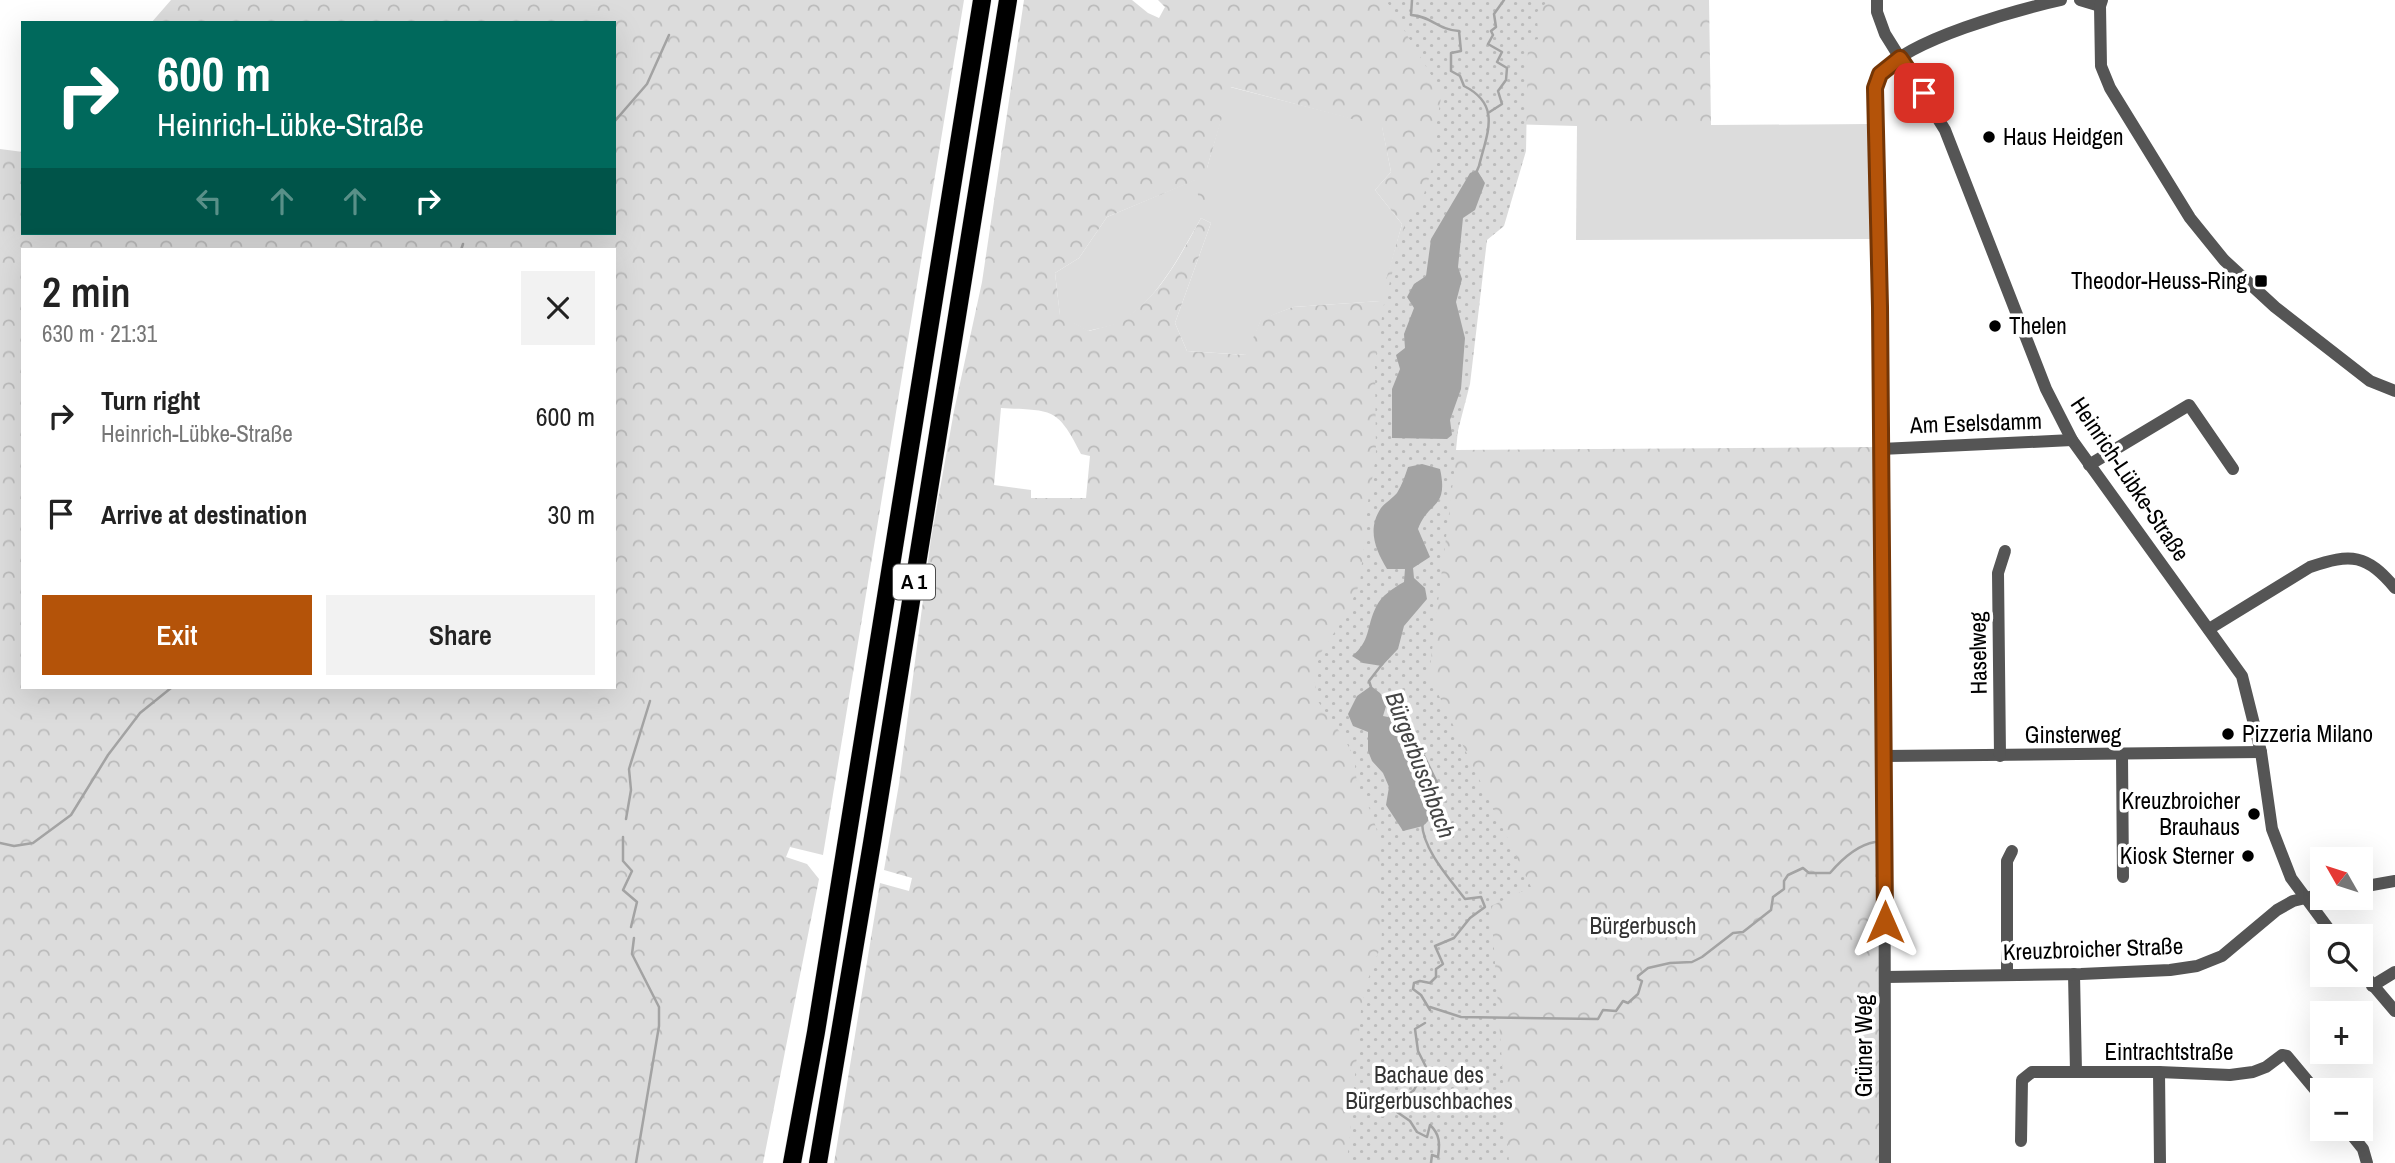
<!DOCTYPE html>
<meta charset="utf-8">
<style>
:root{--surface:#fff;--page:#f2f2f2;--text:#222;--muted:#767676;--accent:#b45309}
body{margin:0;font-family:"Archivo Narrow",sans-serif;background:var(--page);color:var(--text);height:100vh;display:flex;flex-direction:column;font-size:26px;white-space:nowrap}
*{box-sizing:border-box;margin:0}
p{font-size:23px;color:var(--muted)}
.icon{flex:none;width:38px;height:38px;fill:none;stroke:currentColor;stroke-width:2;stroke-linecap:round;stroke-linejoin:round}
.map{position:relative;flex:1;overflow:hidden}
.panel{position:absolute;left:21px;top:248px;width:595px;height:441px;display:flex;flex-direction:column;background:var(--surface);border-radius:0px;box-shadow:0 7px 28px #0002}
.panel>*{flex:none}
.banner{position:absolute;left:21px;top:21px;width:595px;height:214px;border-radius:0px;box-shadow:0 7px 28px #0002;background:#00695c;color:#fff;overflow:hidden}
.needle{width:46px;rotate:309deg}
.controls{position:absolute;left:2310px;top:847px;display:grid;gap:14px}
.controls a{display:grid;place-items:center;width:63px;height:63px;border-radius:0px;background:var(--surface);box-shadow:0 7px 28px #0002;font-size:35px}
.pin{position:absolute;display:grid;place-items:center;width:60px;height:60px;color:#fff;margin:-30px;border-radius:14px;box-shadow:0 4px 10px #0006}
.me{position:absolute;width:77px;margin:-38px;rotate:0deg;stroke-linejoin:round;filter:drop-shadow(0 0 5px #0008)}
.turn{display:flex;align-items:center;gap:24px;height:147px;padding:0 21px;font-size:32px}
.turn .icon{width:91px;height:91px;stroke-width:2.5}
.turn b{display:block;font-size:49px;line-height:60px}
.lanes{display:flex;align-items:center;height:66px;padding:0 21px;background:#0003;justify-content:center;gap:35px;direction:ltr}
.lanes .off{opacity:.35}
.round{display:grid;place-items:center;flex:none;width:74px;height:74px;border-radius:0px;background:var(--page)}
.summary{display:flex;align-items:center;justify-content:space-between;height:119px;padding:0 21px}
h1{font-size:42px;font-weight:600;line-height:52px}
.button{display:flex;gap:14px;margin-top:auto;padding:14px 21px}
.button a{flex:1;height:80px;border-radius:0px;background:var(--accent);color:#fff;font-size:28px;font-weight:600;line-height:80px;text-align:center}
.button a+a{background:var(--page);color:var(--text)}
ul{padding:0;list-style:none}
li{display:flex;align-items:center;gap:21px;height:98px;padding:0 21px}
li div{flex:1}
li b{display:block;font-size:26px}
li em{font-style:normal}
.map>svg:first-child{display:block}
</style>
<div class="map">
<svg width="2395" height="1163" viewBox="0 0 2395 1163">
<defs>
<pattern id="forest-crowns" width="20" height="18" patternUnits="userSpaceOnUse" patternTransform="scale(1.75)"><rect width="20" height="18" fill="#dcdcdc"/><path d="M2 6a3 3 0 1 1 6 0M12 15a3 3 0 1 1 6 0" fill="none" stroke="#bbb"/></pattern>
<pattern id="park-dots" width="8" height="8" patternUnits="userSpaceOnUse" patternTransform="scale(1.75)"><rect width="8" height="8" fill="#dcdcdc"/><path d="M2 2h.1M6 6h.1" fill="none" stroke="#bbb" stroke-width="1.8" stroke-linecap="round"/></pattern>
</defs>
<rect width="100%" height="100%" fill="#fff"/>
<g fill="#dcdcdc">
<path d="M 1230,87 L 1382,126 L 1391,172 L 1375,190 L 1402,224 L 1381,301 L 1293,307 L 1261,320 L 1247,355 L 1187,351 L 1175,323 L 1211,223 L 1201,218 C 1180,255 1158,300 1120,322 C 1111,327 1098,328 1088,331 L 1060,316 L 1055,273 L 1079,258 L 1107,217 L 1197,179 L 1207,168 Z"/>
<polygon points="1870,124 1875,239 1576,240 1577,126"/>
</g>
<g fill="url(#forest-crowns)" fill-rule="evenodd">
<path d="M 171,0 L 964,0 L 823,855 L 790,847 L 786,857 L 807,864 L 819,879 L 763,1163 L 0,1163 L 0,149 L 23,152 L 23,233 L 614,233 L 614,23 L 151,23 ZM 23,250 L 614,250 L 614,688 L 23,688 Z"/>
<path d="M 1024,0 L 1132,0 L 1148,13 L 1159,18 L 1165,7 L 1158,0 L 1709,0 L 1711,126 L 1577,126 L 1503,124 L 1469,320 L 1456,450 L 1879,447 L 1883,1163 L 834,1163 L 880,883 L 909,891 L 912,878 L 884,870 L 899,784 L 931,539 L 954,411 L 982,282 ZM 1231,87 L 1382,127 L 1391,172 L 1375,190 L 1402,224 L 1380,301 L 1293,307 L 1261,319 L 1246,355 L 1187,351 L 1175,323 L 1211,223 L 1201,218 C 1180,256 1159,299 1120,321 C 1112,326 1098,328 1089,331 L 1060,315 L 1055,273 L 1079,258 L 1107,217 L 1196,180 L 1199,203 L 1214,204 L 1207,168 ZM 1001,408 C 1052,411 1057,406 1081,454 L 1090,456 L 1086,498 L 1031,498 L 1031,490 L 994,485 Z"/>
</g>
<polygon fill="url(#park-dots)" points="1386,0 1549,0 1537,12 1538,39 1528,42 1526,151 1504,226 1487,240 1470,384 1455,442 1455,465 1429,675 1531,887 1491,906 1509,1163 1347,1163 1361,1010 1365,987 1382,943 1379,838 1372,814 1357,783 1354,757 1344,738 1317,700 1314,676 1320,654 1346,615 1360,583 1368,502 1376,457 1375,363 1384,304 1405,225 1420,207 1437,152 1437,120 1442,93"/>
<g fill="#a3a3a3">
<polygon points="1477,170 1485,183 1475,210 1463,218 1458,267 1462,279 1456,302 1465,338 1461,389 1450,420 1452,435 1447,439 1392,438 1392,389 1400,369 1396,355 1405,348 1404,334 1414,308 1407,297 1414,284 1426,276 1431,239 1470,173"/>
<path d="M 1422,464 L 1440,469 C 1449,509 1428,501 1418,529 L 1430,557 L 1413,568 L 1414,578 L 1425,588 L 1427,599 L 1404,626 L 1398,649 L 1382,666 L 1363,663 L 1352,656 C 1371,641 1366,627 1376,607 C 1381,596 1393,588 1404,582 L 1405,569 L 1387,569 C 1375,549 1367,529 1381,508 C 1386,502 1393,498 1397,493 C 1402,485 1405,476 1408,467 Z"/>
<polygon points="1371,686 1380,693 1387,703 1383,716 1393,718 1406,739 1425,755 1440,786 1435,814 1423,826 1403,831 1386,805 1389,787 1383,773 1372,761 1368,751 1368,732 1353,726 1348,714 1357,696"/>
</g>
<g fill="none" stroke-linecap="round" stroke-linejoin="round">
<g stroke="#a3a3a3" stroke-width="2.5">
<path d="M 1412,0 L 1411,15 C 1431,16 1438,30 1459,31 L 1461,51 L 1451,53 L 1451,71 L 1460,76 L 1464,86 C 1502,105 1487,133 1479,166 L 1476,173"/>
<polyline points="1488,113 1502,104 1498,91 1506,80 1507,68 1497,62 1502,52 1488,44 1493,35 1491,31 1496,27 1494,14 1504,0"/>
<polyline points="614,122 647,84 669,35"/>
<polyline points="461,250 463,244"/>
<polyline points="1371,687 1369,681 1383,663"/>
<polyline points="626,819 631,790 629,769 650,701"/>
<path d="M 1422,823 C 1423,850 1449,878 1465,899 L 1481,897 L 1485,907 L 1470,918 L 1454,938 L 1435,946 L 1443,964 L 1436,969 L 1436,977 L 1430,983 L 1420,981 L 1414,983 L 1413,989 L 1421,995 L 1430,1010"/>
<polyline points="623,837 623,861 632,871 623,890 637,902 631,927"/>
<polyline points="0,843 14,846 33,843 71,815 108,755 140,713 171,688"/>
<polyline points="634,938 632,954 659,1007 659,1026 636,1163"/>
<path d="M 1430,1007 L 1461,1017 L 1598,1019 L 1603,1010 L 1616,1011 L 1623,1001 L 1628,1003 L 1638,994 L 1642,981 L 1638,979 L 1638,976 L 1648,968 L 1670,963 L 1692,962 L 1702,957 L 1733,933 L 1743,932 L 1771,910 L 1773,897 L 1784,889 L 1784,881 L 1788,875 L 1803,868 L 1809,873 L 1830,873 C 1842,859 1857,845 1875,842"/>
<path d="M 1425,1023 L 1415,1029 L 1418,1051 L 1426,1067 L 1414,1090 L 1399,1103 L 1397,1112 L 1410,1121 L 1417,1132 L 1427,1137 L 1430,1125 C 1440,1134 1440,1144 1438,1157 L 1432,1155 L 1431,1163"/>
</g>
<g stroke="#dbdbdb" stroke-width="19">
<g id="highway">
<polyline points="792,1163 816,1032 982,0"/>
<polyline points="818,1163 872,843 1008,0"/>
</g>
</g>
<g stroke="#555" stroke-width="12">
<polyline points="1877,0 1877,12 1885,34 1945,130 2046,389 2072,440 2242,676 2261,752 2272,829 2291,878 2334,936"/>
<polyline points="2080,0 2100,6"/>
<polyline points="2102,0 2100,6 2101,66 2110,88 2190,218 2224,260 2275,307 2370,381 2395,391"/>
<polyline points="1881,449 2072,440"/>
<polyline points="2089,465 2189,405 2233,469"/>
<path d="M 2209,629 L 2310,567 C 2351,553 2367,554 2395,588"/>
<polyline points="2122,755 2123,877"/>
<polyline points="1885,756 2261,752"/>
<polyline points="2000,756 1998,573 2005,551"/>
<polyline points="2361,887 2395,881"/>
<polyline points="2361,971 2395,1011"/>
<polyline points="2007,974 2007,861 2012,851"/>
<polyline points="2074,974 2076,1072"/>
<polyline points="1885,977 2081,974 2170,970 2197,966 2222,956 2277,910 2293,901 2322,894"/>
<polyline points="2372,986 2395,972"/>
<polyline points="2159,1072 2160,1163"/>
<polyline points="2347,1129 2363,1149 2367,1163"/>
<polyline points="2021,1141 2022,1080 2032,1072 2159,1072 2230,1075 2253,1072 2266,1067 2282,1055 2287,1056 2322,1098"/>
<path d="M 1885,1163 C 1885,805 1883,446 1875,88 C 1877,83 1878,77 1881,73 C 1910,39 2016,10 2061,0"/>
</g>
<use href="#highway" stroke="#000" stroke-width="18"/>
</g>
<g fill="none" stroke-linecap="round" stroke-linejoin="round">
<g stroke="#753606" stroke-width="18">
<polyline id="route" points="1885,922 1880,307 1875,88 1880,74 1900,58 1924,93"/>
</g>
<use href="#route" stroke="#b45309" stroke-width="12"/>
</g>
<g fill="#000" stroke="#fff" stroke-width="2.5">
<circle cx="1989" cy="137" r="7"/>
<rect x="2254" y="274" width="14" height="14" rx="3.5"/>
<circle cx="1995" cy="326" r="7"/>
<circle cx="2228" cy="734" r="7"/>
<circle cx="2254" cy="814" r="7"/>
<circle cx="2248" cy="856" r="7"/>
</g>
<g text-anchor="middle" stroke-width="7" stroke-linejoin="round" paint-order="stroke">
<rect fill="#fff" stroke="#4c4c4c" stroke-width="2" x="893" y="564.5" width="42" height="35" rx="5"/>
<g font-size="21" font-weight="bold" fill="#000">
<text x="914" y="589">A 1</text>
</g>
<g font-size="23" fill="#000" stroke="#fff" text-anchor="start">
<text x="2003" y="145">Haus Heidgen</text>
<text x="2247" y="289" text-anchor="end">Theodor-Heuss-Ring</text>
<text x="2009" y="334">Thelen</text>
<text x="2242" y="742">Pizzeria Milano</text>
<text x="2240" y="809" text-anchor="end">Kreuzbroicher<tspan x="2240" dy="26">Brauhaus</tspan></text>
<text x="2234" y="864" text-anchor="end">Kiosk Sterner</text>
</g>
<g font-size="23" fill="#000" stroke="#fff">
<text transform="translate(1976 423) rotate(-2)" y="8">Am Eselsdamm</text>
<text transform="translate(2130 479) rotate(56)" y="8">Heinrich-Lübke-Straße</text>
<text transform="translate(1978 653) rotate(-91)" y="8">Haselweg</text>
<text x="2073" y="743">Ginsterweg</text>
<text transform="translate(2093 949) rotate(-2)" y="8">Kreuzbroicher Straße</text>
<text transform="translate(1864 1046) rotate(-90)" y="8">Grüner Weg</text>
<text x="2169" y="1060">Eintrachtstraße</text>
</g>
<g font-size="23" fill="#333" stroke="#fff">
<text x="1643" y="934">Bürgerbusch</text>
<text x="1429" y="1083">Bachaue des<tspan x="1429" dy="26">Bürgerbuschbaches</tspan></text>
</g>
<g font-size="24" font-style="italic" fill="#444" stroke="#fff">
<text transform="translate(1420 765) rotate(69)" y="8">Bürgerbuschbach</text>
</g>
</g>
</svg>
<div class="controls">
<a><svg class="needle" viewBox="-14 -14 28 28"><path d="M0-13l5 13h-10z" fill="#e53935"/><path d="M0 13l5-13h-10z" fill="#767676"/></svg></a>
<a><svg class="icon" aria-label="search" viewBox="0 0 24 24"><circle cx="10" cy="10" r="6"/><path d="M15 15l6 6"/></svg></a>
<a>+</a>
<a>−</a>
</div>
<div class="pin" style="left:1924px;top:93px;background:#d93025"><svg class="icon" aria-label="arrive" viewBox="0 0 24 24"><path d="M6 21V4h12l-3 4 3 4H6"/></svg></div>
<svg class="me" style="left:1885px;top:922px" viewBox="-20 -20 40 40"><path d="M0-17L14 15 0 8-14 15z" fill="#b45309" stroke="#fff" stroke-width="4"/></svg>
<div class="banner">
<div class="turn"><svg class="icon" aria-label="right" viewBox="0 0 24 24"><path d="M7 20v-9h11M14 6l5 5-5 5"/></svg><div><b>600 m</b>Heinrich-Lübke-Straße</div></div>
<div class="lanes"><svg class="icon off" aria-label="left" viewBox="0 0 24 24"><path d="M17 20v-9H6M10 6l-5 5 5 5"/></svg><svg class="icon off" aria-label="ahead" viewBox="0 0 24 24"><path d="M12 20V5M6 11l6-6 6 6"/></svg><svg class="icon off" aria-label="ahead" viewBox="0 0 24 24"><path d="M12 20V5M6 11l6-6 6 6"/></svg><svg class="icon" aria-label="right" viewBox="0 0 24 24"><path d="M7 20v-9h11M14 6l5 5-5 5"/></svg></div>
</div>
<section class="panel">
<div class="summary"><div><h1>2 min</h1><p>630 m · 21:31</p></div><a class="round"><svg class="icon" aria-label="close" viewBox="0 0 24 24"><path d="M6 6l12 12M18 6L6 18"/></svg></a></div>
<ul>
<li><svg class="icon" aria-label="right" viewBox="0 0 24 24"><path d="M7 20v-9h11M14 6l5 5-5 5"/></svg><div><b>Turn right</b><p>Heinrich-Lübke-Straße</p></div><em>600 m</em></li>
<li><svg class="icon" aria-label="arrive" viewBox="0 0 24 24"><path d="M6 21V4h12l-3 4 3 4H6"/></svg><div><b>Arrive at destination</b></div><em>30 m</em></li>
</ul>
<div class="button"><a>Exit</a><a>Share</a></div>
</section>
</div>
